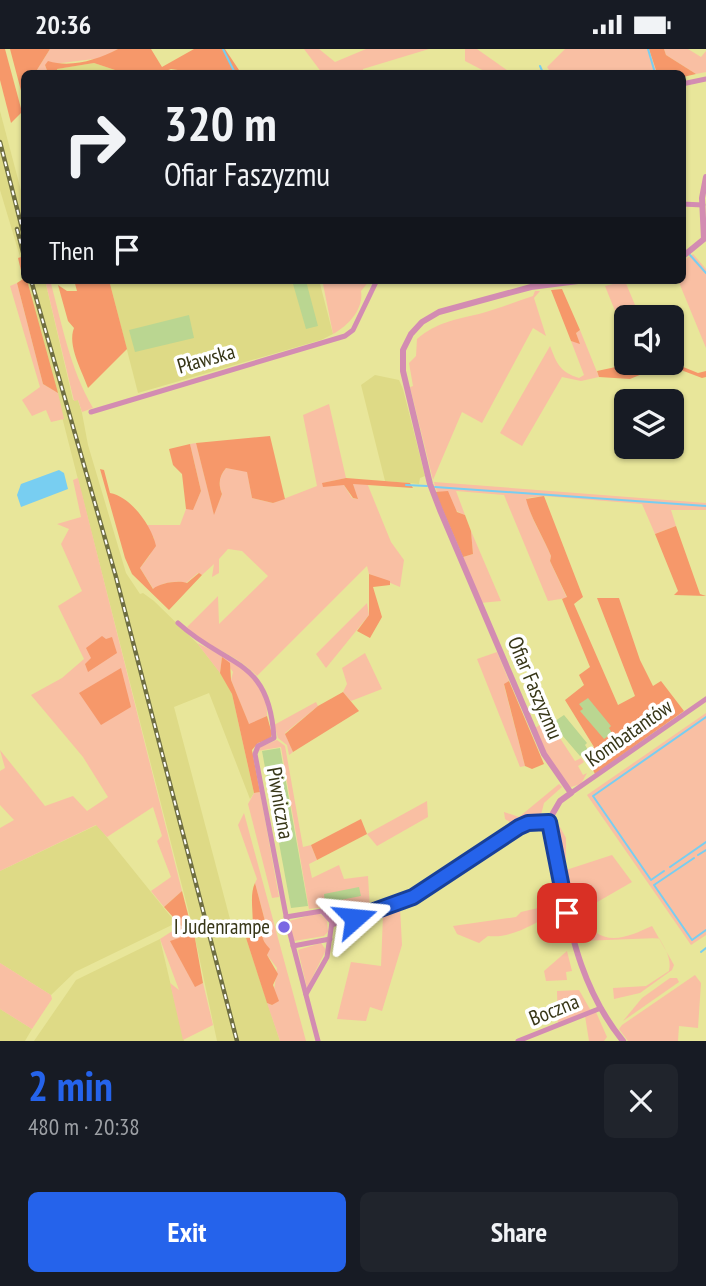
<!DOCTYPE html>
<meta charset="utf-8">
<style>
:root{--surface:#171b24;--page:#20242c;--text:#f1f3f6;--muted:#9ea1a6;--accent:#2563eb}
body{margin:0;font-family:"PT Sans Narrow",sans-serif;background:var(--page);color:var(--text);height:100vh;display:flex;flex-direction:column;font-size:26px;white-space:nowrap}
*{box-sizing:border-box;margin:0}
p{font-size:23px;color:var(--muted)}
.icon{flex:none;width:38px;height:38px;fill:none;stroke:currentColor;stroke-width:2;stroke-linecap:round;stroke-linejoin:round}
.map{position:relative;height:992px;overflow:hidden}
.details{display:flex;flex-direction:column;background:var(--surface);flex:1}
.details>*{flex:none}
.guide{position:absolute;left:21px;top:21px;width:665px;height:214px;border-radius:10px;box-shadow:0 2px 5px #0004;background:#171b24;color:var(--text);overflow:hidden}
.controls{position:absolute;left:614px;top:256px;display:grid;gap:14px}
.controls a{display:grid;place-items:center;width:70px;height:70px;border-radius:10px;background:var(--surface);box-shadow:0 2px 5px #0004;font-size:35px}
.pin{position:absolute;display:grid;place-items:center;width:60px;height:60px;color:#fff;margin:-30px;border-radius:14px;box-shadow:0 4px 10px #0006}
.me{position:absolute;width:77px;margin:-38px;rotate:72deg;stroke-linejoin:round;filter:drop-shadow(0 0 5px #0008)}
.turn{display:flex;align-items:center;gap:24px;height:147px;padding:0 28px;font-size:32px}
.turn .icon{width:91px;height:91px;stroke-width:2.5}
.turn b{display:block;font-size:49px;line-height:60px}
.then{display:flex;align-items:center;height:66px;padding:0 28px;background:#0003;gap:14px;font-size:26px}
.round{display:grid;place-items:center;flex:none;width:74px;height:74px;border-radius:10px;background:var(--page)}
.summary{display:flex;align-items:center;justify-content:space-between;height:119px;padding:0 28px}
h1{font-size:42px;font-weight:800;line-height:52px;color:var(--accent)}
.button{display:flex;gap:14px;margin-top:auto;padding:14px 28px}
.button a{flex:1;height:80px;border-radius:10px;background:var(--accent);color:#fff;font-size:28px;font-weight:800;line-height:80px;text-align:center}
.button a+a{background:var(--page);color:var(--text)}
.status{display:flex;justify-content:space-between;align-items:center;height:49px;padding:0 35px;background:var(--surface);direction:ltr}
.status svg{height:19px;fill:currentColor}
.map>svg:first-child{display:block}
</style>
<div class="status"><b>20:36</b><svg viewBox="0 0 49 12"><path d="M0 12V9h3v3zM5 12V6h3v6zM10 12V3h3v9zM15 12V0h3v12zM26 1h20v11H26zM47 4h2v5h-2z"/></svg></div>
<div class="map">
<svg width="706" height="992" viewBox="0 0 706 992">
<rect width="100%" height="100%" fill="#e8e69a"/>
<g fill="#deda86">
<polygon points="94,14 124,24 57,24 56,20"/>
<polygon points="0,62 24,153 24,221 0,141"/>
<polygon points="27,231 45,231 73,351 78,351 82,364 88,396 126,524 140,545 143,544 154,552 197,594 225,630 232,645 254,744 250,750 209,644 174,658 235,889 246,889 280,992 217,992 194,884"/>
<polygon points="109,231 319,231 333,285 321,291 138,344"/>
<polygon points="375,326 399,331 403,340 425,427 420,429 419,435 385,432 361,336"/>
<polygon points="97,776 176,874 75,923 51,946 0,914 0,822"/>
<polygon points="160,890 184,992 34,992 76,931"/>
<polygon points="0,960 32,980 25,992 0,992"/>
</g>
<g fill="#f9bfa3">
<polygon points="50,0 118,0 102,9 45,16 48,24 35,24"/>
<polygon points="304,0 319,0 335,13 366,0 429,0 363,20 363,24 322,24"/>
<polygon points="465,0 477,0 511,24 488,24 465,12"/>
<polygon points="565,0 649,0 657,24 551,24 547,18"/>
<polygon points="664,0 688,0 701,8 706,2 706,23 696,25 666,6"/>
<polygon points="693,205 706,220 706,299 678,231 682,231 683,212"/>
<path d="M 45,231 L 50,231 C 62,275 70,320 93,359 L 82,363 L 78,351 L 74,352 Z"/>
<path d="M 338,231 L 370,231 L 361,242 C 364,260 348,277 333,285 L 323,235 Z"/>
<polygon points="625,232 640,268 626,268 626,289 605,237"/>
<polygon points="17,234 43,335 58,344 64,370 51,373 46,361 32,367 22,351 40,338 10,237"/>
<path d="M 535,242 L 540,242 L 534,249 L 546,287 L 533,279 L 482,374 L 462,363 L 433,431 L 410,338 L 413,337 L 409,314 L 416,307 L 417,290 C 437,273 454,271 479,265 C 497,260 515,253 533,247 Z"/>
<path d="M 580,281 L 599,328 L 581,332 L 562,328 L 522,397 L 500,384 L 550,297 C 557,315 560,323 579,329 L 584,326 L 571,292 L 579,294 L 576,284 Z"/>
<path d="M 329,355 L 346,429 L 323,434 L 344,436 L 352,449 L 357,450 L 353,435 L 367,434 L 391,493 L 404,511 L 400,538 L 369,525 L 367,517 L 257,627 C 237,605 207,599 187,578 L 218,547 L 219,575 L 268,527 L 242,502 L 228,500 L 219,510 L 219,524 L 212,528 L 214,515 L 202,526 L 198,524 L 186,534 C 178,531 160,533 154,541 L 140,519 L 150,506 L 154,489 L 145,476 L 180,476 L 186,460 L 193,460 L 201,442 L 190,395 L 196,394 L 214,465 L 222,445 C 218,435 219,427 226,419 L 247,422 L 252,449 L 273,454 L 317,437 L 303,366 Z"/>
<polygon points="78,429 182,842 164,858 151,842 171,828 157,792 162,787 153,758 107,788 96,776 0,822 0,779 14,771 0,756 0,722 5,719 0,701 45,757 73,747 87,762 108,748 83,708 31,646 62,629 84,610 58,557 82,542 61,495 69,480 57,475 81,468 73,431"/>
<path d="M 434,433 L 706,454 L 706,461 L 671,461 L 676,477 L 655,485 L 642,455 L 544,447 L 527,449 C 530,470 543,487 551,507 L 550,512 L 567,549 L 548,552 L 504,446 L 456,442 L 465,466 C 452,461 436,448 434,433 Z"/>
<polygon points="471,482 501,552 480,554 463,508 473,505"/>
<polygon points="367,554 369,566 326,619 316,605"/>
<path d="M 197,594 C 229,610 268,626 267,667 L 249,676 L 231,631 L 233,623 L 222,608 L 220,624 Z"/>
<polygon points="497,603 509,632 504,636 525,717 520,718 477,610"/>
<polygon points="365,604 382,640 351,652 343,643 347,635 342,619"/>
<polygon points="316,653 318,657 285,684 293,703 289,706 287,696 278,689 274,676"/>
<polygon points="706,664 706,886 691,896 587,746"/>
<path d="M 548,671 L 575,712 L 581,709 L 584,713 L 578,717 L 583,726 L 587,724 L 581,735 L 571,738 C 552,728 544,697 535,679 Z"/>
<polygon points="277,691 285,697 303,798 311,796 317,811 309,815 312,829 339,816 344,830 368,827 370,861 337,872 324,858 309,860 281,698 257,702 260,698"/>
<polygon points="559,735 562,738 544,754 540,770 526,771 515,776 505,770 504,763 519,768"/>
<polygon points="260,743 279,848 272,849 248,755 254,744"/>
<polygon points="427,752 428,768 377,797 367,785"/>
<path d="M 244,764 L 306,992 L 280,992 L 267,954 L 272,956 L 277,919 L 267,906 L 269,900 C 262,891 260,887 266,876 L 255,834 L 257,830 L 238,776 Z"/>
<polygon points="555,769 566,789 566,821 612,806 632,833 573,867 553,777"/>
<path d="M 555,855 L 558,862 C 536,873 513,890 488,887 L 479,894 L 457,885 L 453,877 L 516,868 L 521,863 Z"/>
<polygon points="400,859 402,896 382,962 370,958 366,972 337,970 351,913 381,917 383,866"/>
<polygon points="319,864 327,871 328,883 324,887 294,892 289,872"/>
<polygon points="190,873 194,884 171,893 195,937 203,934 213,976 183,991 170,934 179,941 160,890 174,881 176,874 181,877"/>
<path d="M 652,877 L 674,916 L 672,921 L 640,944 L 614,950 L 613,939 L 646,937 L 669,922 C 672,910 665,899 659,889 L 580,892 L 578,887 L 595,883 C 613,896 634,885 652,877 Z"/>
<polygon points="321,894 326,901 307,939 298,901"/>
<polygon points="567,902 572,922 566,923 567,931 546,932 544,922"/>
<polygon points="0,914 51,946 52,950 32,980 0,960"/>
<polygon points="695,926 701,934 698,979 679,977 678,992 628,992 619,980 622,976"/>
<polygon points="670,929 677,929 679,933 623,972 642,949"/>
<polygon points="579,941 591,962 558,975 557,942"/>
<polygon points="596,963 607,988 604,992 589,992 585,967"/>
</g>
<g fill="#f6986a">
<polygon points="0,0 5,0 22,63 11,74 0,31"/>
<polygon points="10,0 50,0 35,24 24,24 24,53"/>
<path d="M 118,0 L 151,0 L 162,18 L 194,0 L 225,0 L 241,24 L 198,24 L 171,20 L 160,24 L 124,24 L 94,14 L 57,20 L 57,24 L 48,24 L 45,16 L 48,12 C 71,19 97,11 118,0 Z"/>
<polygon points="649,0 664,0 666,6 696,25 683,28 682,24 657,24"/>
<polygon points="21,208 24,231 27,231 58,344 43,335 17,234 23,230 18,209"/>
<path d="M 74,231 L 109,231 L 127,300 L 88,339 C 82,322 67,296 74,279 L 68,272 L 58,236 L 67,242 L 77,242 Z"/>
<polygon points="562,240 580,281 576,284 580,295 571,292 551,241"/>
<polygon points="639,313 671,313 698,324 706,322 706,328 702,329 673,318 659,318 630,330 599,328 597,322"/>
<path d="M 270,387 L 285,450 L 273,454 L 252,449 L 247,423 L 226,419 C 219,427 218,435 222,445 L 214,466 L 196,394 Z"/>
<polygon points="190,395 201,442 193,461 186,460 182,425 173,416 169,400"/>
<path d="M 100,420 L 104,421 L 110,444 C 130,447 152,477 156,497 L 140,519 L 153,540 C 160,534 178,531 187,534 L 199,524 L 202,526 L 169,561 L 132,525 L 125,509 Z"/>
<polygon points="346,429 410,434 413,439 353,435 358,450 353,449 344,436 323,438 322,434"/>
<polygon points="448,442 457,463 465,466 471,482 473,505 463,508 435,443"/>
<path d="M 544,447 L 583,548 L 574,555 L 618,656 L 635,647 L 597,549 L 619,549 L 640,611 L 653,637 L 661,632 L 684,662 L 595,725 L 585,705 L 594,698 L 565,651 L 584,636 L 579,626 L 590,618 L 562,550 L 567,548 L 550,512 L 551,507 C 543,487 531,470 526,450 Z"/>
<polygon points="676,477 700,545 706,547 674,546 678,542 655,485"/>
<polygon points="369,525 390,532 390,536 373,538 382,568 370,589 357,582 369,566"/>
<polygon points="102,587 106,590 112,588 117,604 88,623 85,615 91,609 86,599"/>
<polygon points="222,608 230,614 231,631 249,675 267,667 272,685 270,690 258,694 252,701 260,743 254,744 232,645 220,624"/>
<polygon points="121,619 131,658 101,676 79,644"/>
<polygon points="509,632 544,715 532,720 525,717 504,635"/>
<polygon points="343,643 359,662 293,703 285,685 318,657"/>
<polygon points="361,770 367,785 317,811 311,796"/>
<path d="M 255,834 L 266,876 C 260,887 262,891 270,900 L 267,906 L 278,925 L 273,936 L 279,952 L 272,956 L 267,954 L 246,889 L 251,889 C 256,871 248,848 255,834 Z"/>
<polygon points="182,842 190,873 181,877 164,858"/>
<polygon points="194,884 203,934 195,938 170,892"/>
</g>
<polygon fill="#78cef1" points="59,421 64,424 68,440 21,458 17,446 21,435"/>
<g fill="none" stroke-linecap="round" stroke-linejoin="round">
<g stroke="#78cef1" stroke-width="2">
<polyline points="223,0 235,24"/>
<polyline points="648,0 655,24"/>
<polyline points="540,17 543,24"/>
<polyline points="690,206 706,224"/>
<polyline points="406,436 427,437"/>
<polyline points="435,438 706,457"/>
<polyline points="698,806 706,801"/>
<polyline points="694,809 654,836 692,891 706,881"/>
<polyline points="670,818 706,793"/>
<polyline points="664,822 651,831 593,747 706,668"/>
<polyline points="701,903 706,899"/>
</g>
</g>
<g fill="#bad691">
<polygon points="306,232 318,277 306,280 293,235"/>
<polygon points="189,266 194,289 135,303 129,281"/>
<polygon points="588,649 611,677 609,679 612,684 604,690 580,662 583,660 579,655"/>
<polygon points="564,666 587,694 585,696 588,701 580,707 556,679 559,677 555,672"/>
<polygon points="280,699 308,857 291,859 262,702"/>
<polygon points="359,838 361,847 325,854 324,845"/>
</g>
<g fill="none" stroke-linecap="round" stroke-linejoin="round">
<g stroke="#d38cb2" stroke-width="5">
<polyline points="682,35 706,30"/>
<polyline points="682,155 703,156"/>
<polyline points="91,363 345,287 353,281 377,231"/>
<path d="M 178,574 C 227,619 269,608 274,689 L 258,697 L 255,705 L 288,877 L 318,992"/>
<polyline points="571,744 706,650"/>
<polyline points="286,868 322,862 332,873 327,908 306,945"/>
<polyline points="332,876 413,848 519,778 532,773 549,773"/>
<polyline points="293,897 330,890"/>
<polyline points="518,992 601,959"/>
</g>
<g stroke="#d38cb2" stroke-width="6">
<polyline points="682,208 704,190 702,149 706,128"/>
<path d="M 586,231 L 531,238 L 439,263 L 422,273 L 411,285 L 403,301 L 403,322 L 430,435 L 440,461 L 544,705 L 571,744 L 560,752 L 549,771 C 548,791 555,812 559,831 C 572,890 584,944 623,992"/>
</g>
<g stroke="#6f6e41" stroke-width="4.5">
<g id="rail">
<polyline points="0,93 24,187"/>
<polyline points="17,180 24,207"/>
<polyline points="31,231 116,528 237,992"/>
</g>
</g>
<use href="#rail" stroke="#fff" stroke-width="2" stroke-dasharray="5" stroke-linecap="butt"/>
</g>
<g fill="none" stroke-linecap="round" stroke-linejoin="round">
<g stroke="#184099" stroke-width="18">
<polyline id="route" points="355,869 413,848 519,778 528,774 549,773 567,864"/>
</g>
<use href="#route" stroke="#2563eb" stroke-width="12"/>
</g>
<circle fill="#7a67e3" stroke="#fff" stroke-width="2.5" cx="284" cy="878" r="7"/>
<g text-anchor="middle" stroke-width="7" stroke-linejoin="round" paint-order="stroke">
<g font-size="21" fill="#373617" stroke="#fff">
<text transform="translate(206 310) rotate(-16)" y="7">Pławska</text>
<text transform="translate(535 639) rotate(67)" y="7">Ofiar Faszyzmu</text>
<text transform="translate(629 684) rotate(-35)" y="7">Kombatantów</text>
<text transform="translate(280 754) rotate(80)" y="7">Piwniczna</text>
<text transform="translate(554 961) rotate(-22)" y="7">Boczna</text>
</g>
<g font-size="21" fill="#373617" stroke="#fff" text-anchor="end">
<text x="270" y="885">I Judenrampe</text>
</g>
</g>
</svg>
<div class="controls">
<a><svg class="icon" aria-label="sound" viewBox="0 0 24 24"><path d="M4 9h4l5-4v14l-5-4H4zM17 9q2 3 0 6"/></svg></a>
<a><svg class="icon" aria-label="layers" viewBox="0 0 24 24"><path d="M12 4l9 5-9 5-9-5zM3 14l9 5 9-5"/></svg></a>
</div>
<div class="pin" style="left:567px;top:864px;background:#d93025"><svg class="icon" aria-label="arrive" viewBox="0 0 24 24"><path d="M6 21V4h12l-3 4 3 4H6"/></svg></div>
<svg class="me" style="left:355px;top:869px" viewBox="-20 -20 40 40"><path d="M0-17L14 15 0 8-14 15z" fill="#2563eb" stroke="#fff" stroke-width="4"/></svg>
<div class="guide">
<div class="turn"><svg class="icon" aria-label="right" viewBox="0 0 24 24"><path d="M7 20v-9h11M14 6l5 5-5 5"/></svg><div><b>320 m</b>Ofiar Faszyzmu</div></div>
<div class="then">Then<svg class="icon" aria-label="arrive" viewBox="0 0 24 24"><path d="M6 21V4h12l-3 4 3 4H6"/></svg></div>
</div>
</div>
<section class="details">
<div class="summary"><div><h1>2 min</h1><p>480 m · 20:38</p></div><a class="round"><svg class="icon" aria-label="close" viewBox="0 0 24 24"><path d="M6 6l12 12M18 6L6 18"/></svg></a></div>
<div class="button"><a>Exit</a><a>Share</a></div>
</section>
